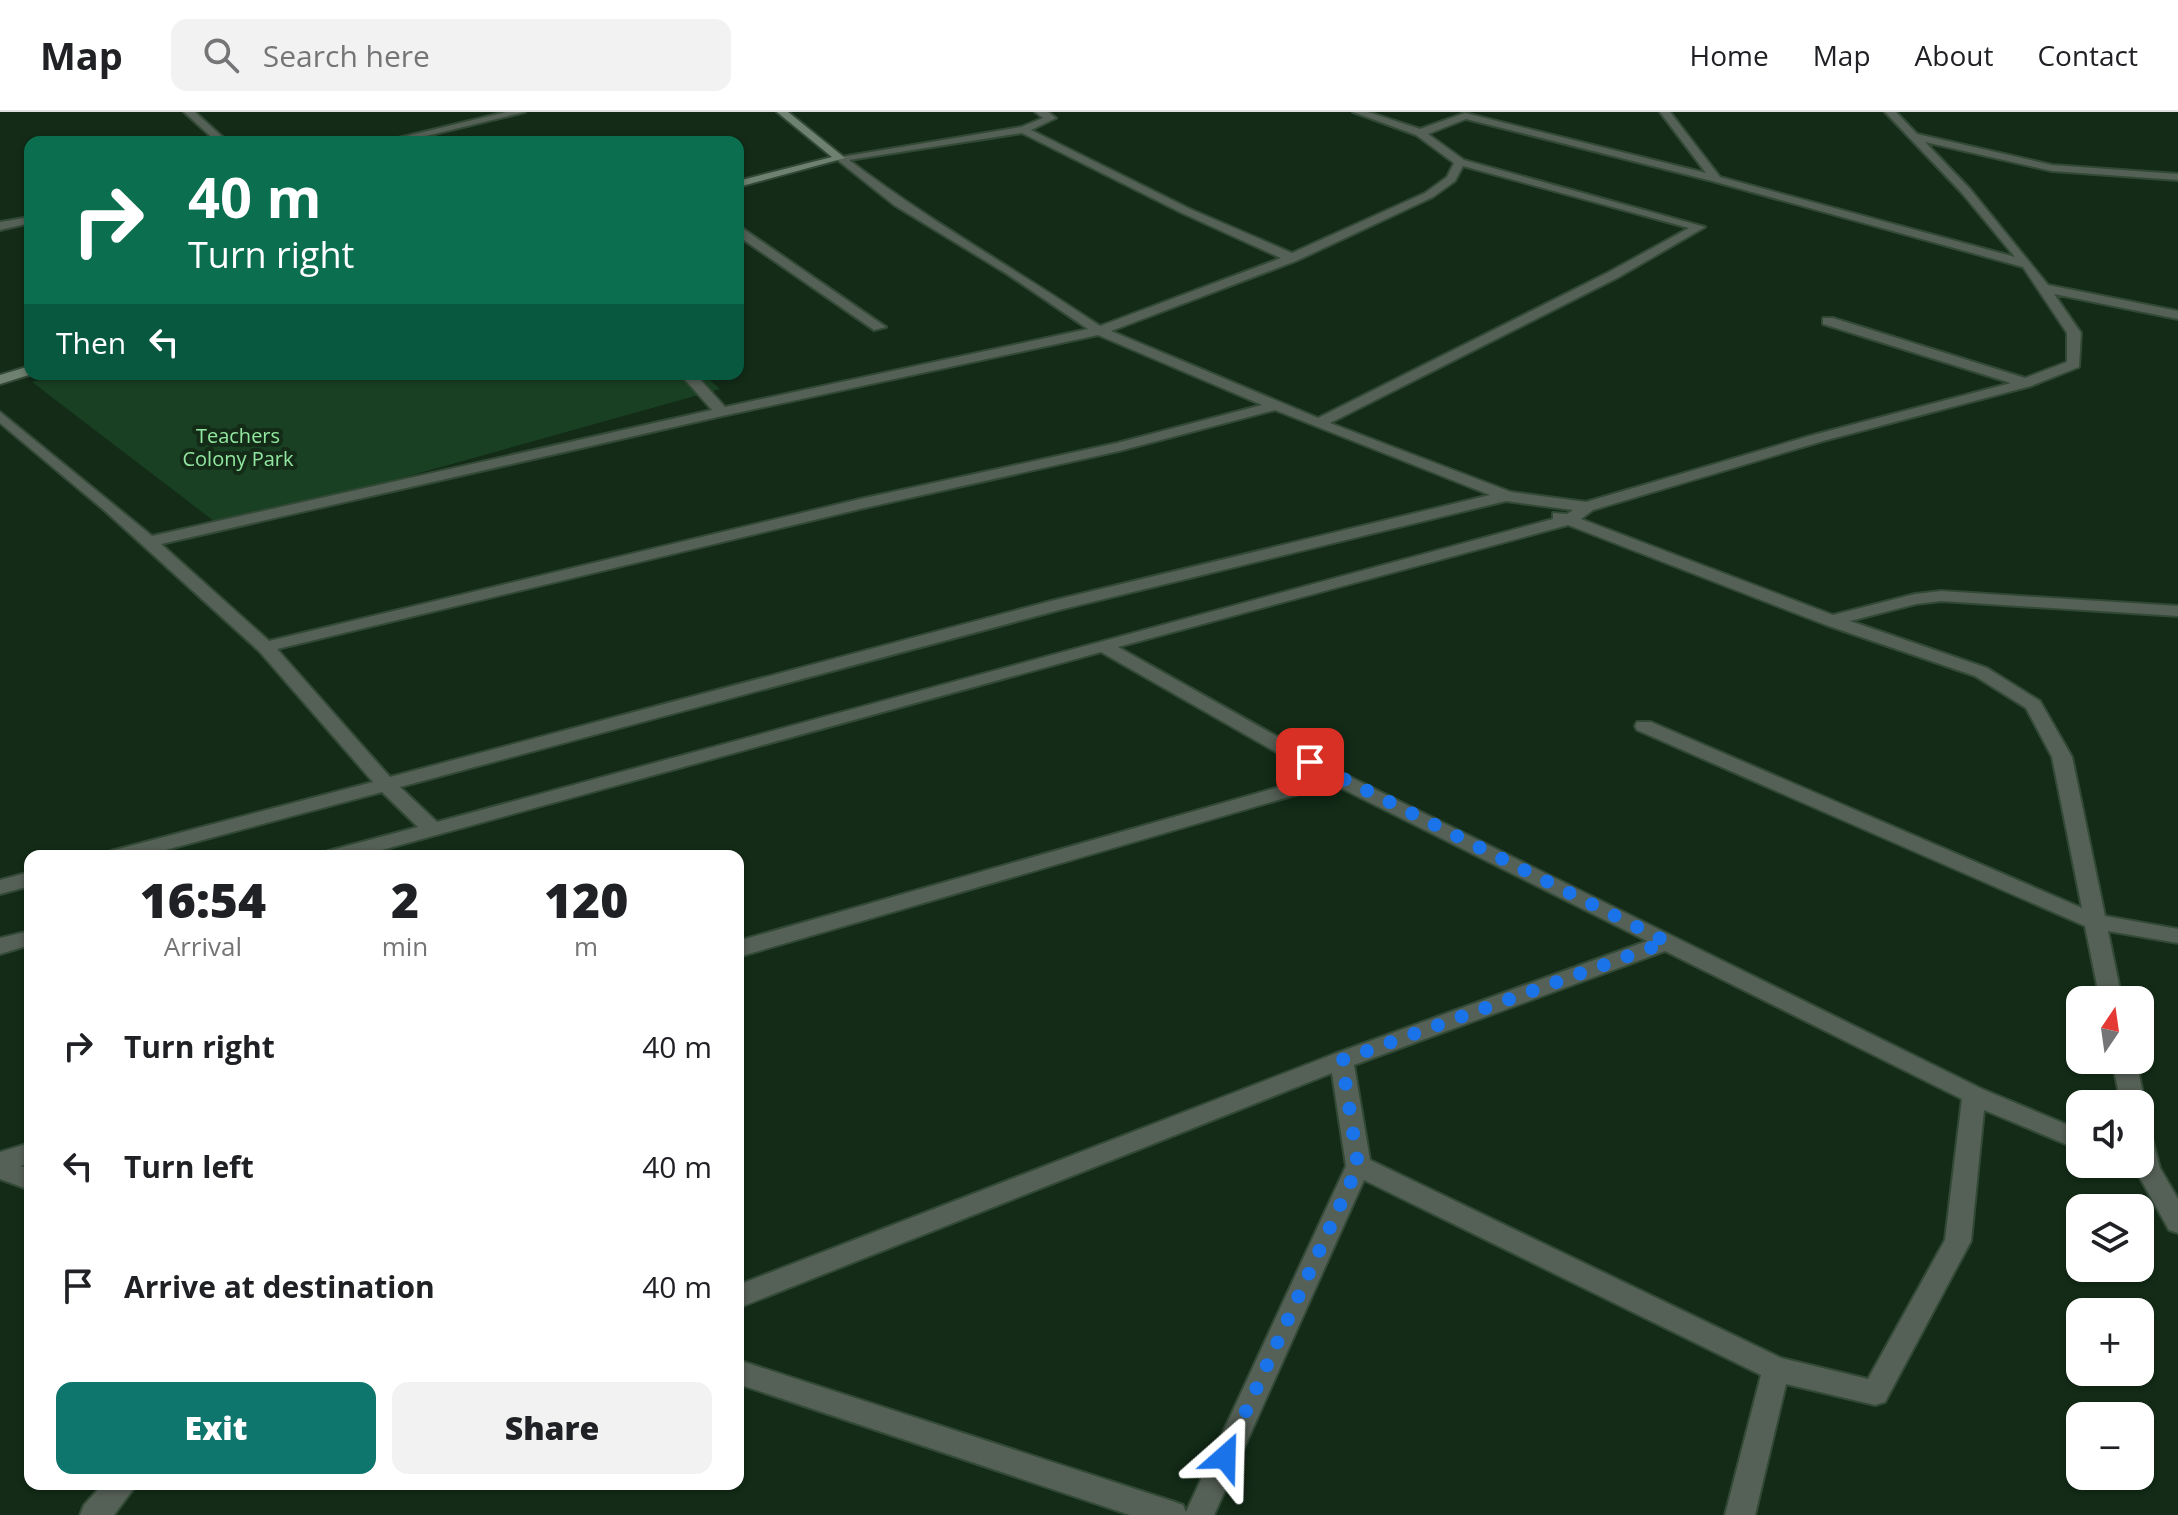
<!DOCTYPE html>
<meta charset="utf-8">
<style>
:root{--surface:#fff;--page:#f2f2f2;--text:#202124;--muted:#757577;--line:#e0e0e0;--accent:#0f766e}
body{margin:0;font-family:"Open Sans",sans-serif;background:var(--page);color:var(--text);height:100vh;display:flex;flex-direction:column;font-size:30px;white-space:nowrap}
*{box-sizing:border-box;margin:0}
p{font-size:26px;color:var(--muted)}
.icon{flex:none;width:44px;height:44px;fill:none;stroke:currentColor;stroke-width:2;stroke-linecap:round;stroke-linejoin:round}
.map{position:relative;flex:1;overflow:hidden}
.drawer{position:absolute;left:24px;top:738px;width:720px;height:640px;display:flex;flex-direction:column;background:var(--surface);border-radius:16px;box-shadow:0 2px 6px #0004}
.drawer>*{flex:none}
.banner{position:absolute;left:24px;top:24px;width:720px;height:244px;border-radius:16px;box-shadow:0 2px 6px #0004;background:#0b6e4f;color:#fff;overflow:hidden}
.needle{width:52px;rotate:13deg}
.fabs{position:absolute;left:2066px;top:874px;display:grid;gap:16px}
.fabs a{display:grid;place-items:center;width:88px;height:88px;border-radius:16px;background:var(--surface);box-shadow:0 2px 6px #0004;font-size:40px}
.pin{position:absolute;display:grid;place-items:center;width:68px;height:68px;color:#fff;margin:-34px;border-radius:16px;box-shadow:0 4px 12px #0006}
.me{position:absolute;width:88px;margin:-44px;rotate:25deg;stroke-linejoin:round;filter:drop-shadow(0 0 6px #0008)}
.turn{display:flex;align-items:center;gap:28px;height:168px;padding:0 32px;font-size:36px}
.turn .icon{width:104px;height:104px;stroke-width:2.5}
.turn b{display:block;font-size:56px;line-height:68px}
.then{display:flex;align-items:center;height:76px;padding:0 32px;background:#0003;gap:16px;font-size:30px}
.eta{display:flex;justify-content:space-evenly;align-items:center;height:136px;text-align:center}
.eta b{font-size:48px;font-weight:800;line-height:56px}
.action{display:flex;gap:16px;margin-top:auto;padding:16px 32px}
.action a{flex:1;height:92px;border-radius:16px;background:var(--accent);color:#fff;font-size:32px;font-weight:800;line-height:92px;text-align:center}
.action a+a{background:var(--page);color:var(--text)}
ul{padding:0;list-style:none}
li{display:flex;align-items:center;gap:24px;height:120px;padding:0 32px}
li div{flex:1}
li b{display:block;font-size:30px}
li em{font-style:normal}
header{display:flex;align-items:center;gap:48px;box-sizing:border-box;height:112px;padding:0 40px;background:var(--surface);border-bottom:2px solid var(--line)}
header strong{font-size:38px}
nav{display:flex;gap:44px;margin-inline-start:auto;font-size:28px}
.search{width:560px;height:72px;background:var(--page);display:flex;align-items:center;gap:20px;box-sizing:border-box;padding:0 28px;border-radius:16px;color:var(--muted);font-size:30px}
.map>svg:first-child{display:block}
</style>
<header>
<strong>Map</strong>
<div class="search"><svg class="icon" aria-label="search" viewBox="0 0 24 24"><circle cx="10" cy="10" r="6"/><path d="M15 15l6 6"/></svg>Search here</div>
<nav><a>Home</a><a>Map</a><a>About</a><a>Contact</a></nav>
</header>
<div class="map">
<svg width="2178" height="1403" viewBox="0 0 2178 1403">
<rect width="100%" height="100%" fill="#132b17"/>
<polygon fill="#194022" points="61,262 703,262 720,277 223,416 32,270"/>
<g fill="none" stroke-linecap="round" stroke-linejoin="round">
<g stroke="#324936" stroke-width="4">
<g id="street">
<polygon points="184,0 195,0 228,30 217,30"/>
<polygon points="506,0 525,0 401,30 382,30"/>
<path d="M 1035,0 L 1048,0 L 1056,6 L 1031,18 L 1190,97 L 1292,141 L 1425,81 L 1447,65 L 1454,51 L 1416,23 L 1353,0 L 1368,0 L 1420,17 L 1465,1 L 1706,61 L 1660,0 L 1670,0 L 1720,65 L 2015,145 L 1962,81 L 1885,0 L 1896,0 L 1917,22 L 2052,53 L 2178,62 L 2178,68 L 2052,59 L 1925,30 L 1970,77 L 2048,173 L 2178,199 L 2178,207 L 2054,182 L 2081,221 L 2079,255 L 2031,274 L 1823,329 L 1593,398 L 1581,407 L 1833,503 L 1915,482 L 1941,479 L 2178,494 L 2178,504 L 1941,489 L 1916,492 L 1850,509 L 1987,556 L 2040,589 L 2072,645 L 2105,804 L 2178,817 L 2178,831 L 2108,819 L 2122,888 L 2100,888 L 2085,814 L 1637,618 L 1635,614 L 1637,610 L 1651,610 L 2082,796 L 2052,645 L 2026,596 L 1975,564 L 1826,513 L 1568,413 L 1118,535 L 1342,661 L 1982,977 L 2080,1018 L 2080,1038 L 1984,998 L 1971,1129 L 1885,1290 L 1875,1293 L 1786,1272 L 1755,1403 L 1725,1403 L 1761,1263 L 1364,1068 L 1214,1403 L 1130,1403 L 738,1272 L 738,1248 L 1172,1389 L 1183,1393 L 1186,1400 L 1346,1054 L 1332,961 L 738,1196 L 738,1173 L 1334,942 L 1647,829 L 1333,672 L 738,845 L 738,829 L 1318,664 L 1101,540 L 360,744 L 325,744 L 328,739 L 418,715 L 382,680 L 143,744 L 108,744 L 111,739 L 373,670 L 259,539 L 105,399 L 0,311 L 0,300 L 152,424 L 712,298 L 680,262 L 695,262 L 725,295 L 1088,217 L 1007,162 L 894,93 L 835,46 L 1021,15 L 1043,6 ZM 1466,7 L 1712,69 L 2023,155 L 2067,221 L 2067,250 L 2025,266 L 1833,206 L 1823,206 L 1823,212 L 2011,271 L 1813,323 L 1586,390 L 1511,380 L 1330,311 L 1617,166 L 1705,115 L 1464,48 L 1428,22 ZM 1022,21 L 1182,101 L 1281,146 L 1100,214 C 1017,158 929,109 849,48 ZM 1463,54 L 1689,116 L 1609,160 L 1318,306 L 1111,219 L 1296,149 L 1433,85 L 1455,69 ZM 1098,223 L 1262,293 L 1117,331 L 860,387 L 269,529 L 161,432 L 722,304 ZM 1275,298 L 1490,383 L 1051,489 L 390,665 L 277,537 L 860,397 L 1119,339 ZM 1506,389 L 1573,398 L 1567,402 L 1553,401 L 1553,407 L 437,710 L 400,675 L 1063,497 ZM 1665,839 L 1962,987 L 1945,1128 L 1868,1267 L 1781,1246 L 1370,1048 L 1354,953 Z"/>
<polygon points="30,105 30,111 0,118 0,110"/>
<polygon points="738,115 742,116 886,215 874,218 738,124"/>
<polygon points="30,760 30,774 0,782 0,768"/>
<polygon points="30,819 30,833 0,842 0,826"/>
<polygon points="2112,948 2136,948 2145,992 2142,998 2140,992 2121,992"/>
<polygon points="2140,1013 2149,1015 2160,1056 2178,1087 2178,1121 2169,1118 2139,1064 2128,1059 2125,1052 2140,1052"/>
<polygon points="30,1031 30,1051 20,1054 30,1057 30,1078 0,1067 0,1040"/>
<polygon points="103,1372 137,1372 114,1403 80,1403 84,1393"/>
</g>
</g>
<g stroke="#324936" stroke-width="4">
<g id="secondary">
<polygon points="777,0 788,0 845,46 738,75 738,69 832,45"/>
<polygon points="30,254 32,262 0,272 0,263"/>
</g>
</g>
<use href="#street" fill="#556056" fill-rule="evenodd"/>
<use href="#secondary" fill="#6f8171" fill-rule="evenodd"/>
</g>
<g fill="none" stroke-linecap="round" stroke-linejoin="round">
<polyline stroke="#1a73e8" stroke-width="14" stroke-dasharray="0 25.2" points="1225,1345 1358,1054 1342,948 1667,830 1310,650"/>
</g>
<g text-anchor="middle" stroke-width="8" stroke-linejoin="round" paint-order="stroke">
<g font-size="20" fill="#92e6a0" stroke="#132b17">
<text x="238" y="331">Teachers<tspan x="238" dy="23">Colony Park</tspan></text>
</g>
</g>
</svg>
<div class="fabs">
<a><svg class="needle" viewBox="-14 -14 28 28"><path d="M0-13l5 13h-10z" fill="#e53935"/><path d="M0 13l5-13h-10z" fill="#757577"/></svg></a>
<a><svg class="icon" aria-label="sound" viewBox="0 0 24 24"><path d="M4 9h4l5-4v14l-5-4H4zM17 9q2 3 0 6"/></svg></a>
<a><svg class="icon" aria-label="layers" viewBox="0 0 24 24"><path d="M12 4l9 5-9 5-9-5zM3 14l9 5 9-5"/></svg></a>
<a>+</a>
<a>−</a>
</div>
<div class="pin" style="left:1310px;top:650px;background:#d93025"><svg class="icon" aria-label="arrive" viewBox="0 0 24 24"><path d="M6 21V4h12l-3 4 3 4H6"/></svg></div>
<svg class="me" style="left:1225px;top:1345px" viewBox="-20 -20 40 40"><path d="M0-17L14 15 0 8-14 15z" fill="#1a73e8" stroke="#fff" stroke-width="4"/></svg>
<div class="banner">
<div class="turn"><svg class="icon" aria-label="right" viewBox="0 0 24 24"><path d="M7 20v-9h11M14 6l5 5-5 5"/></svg><div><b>40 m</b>Turn right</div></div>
<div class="then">Then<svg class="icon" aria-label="left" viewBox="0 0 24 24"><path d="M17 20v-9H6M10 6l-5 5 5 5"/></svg></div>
</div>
<section class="drawer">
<div class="eta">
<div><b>16:54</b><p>Arrival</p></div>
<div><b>2</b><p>min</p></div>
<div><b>120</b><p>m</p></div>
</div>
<ul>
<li><svg class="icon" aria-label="right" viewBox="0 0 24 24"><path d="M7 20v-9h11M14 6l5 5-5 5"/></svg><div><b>Turn right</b></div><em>40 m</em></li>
<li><svg class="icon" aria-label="left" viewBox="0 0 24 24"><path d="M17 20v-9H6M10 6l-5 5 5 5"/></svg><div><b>Turn left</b></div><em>40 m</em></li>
<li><svg class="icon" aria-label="arrive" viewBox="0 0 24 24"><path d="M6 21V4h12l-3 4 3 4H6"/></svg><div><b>Arrive at destination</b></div><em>40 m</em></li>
</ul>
<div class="action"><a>Exit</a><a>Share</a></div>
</section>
</div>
